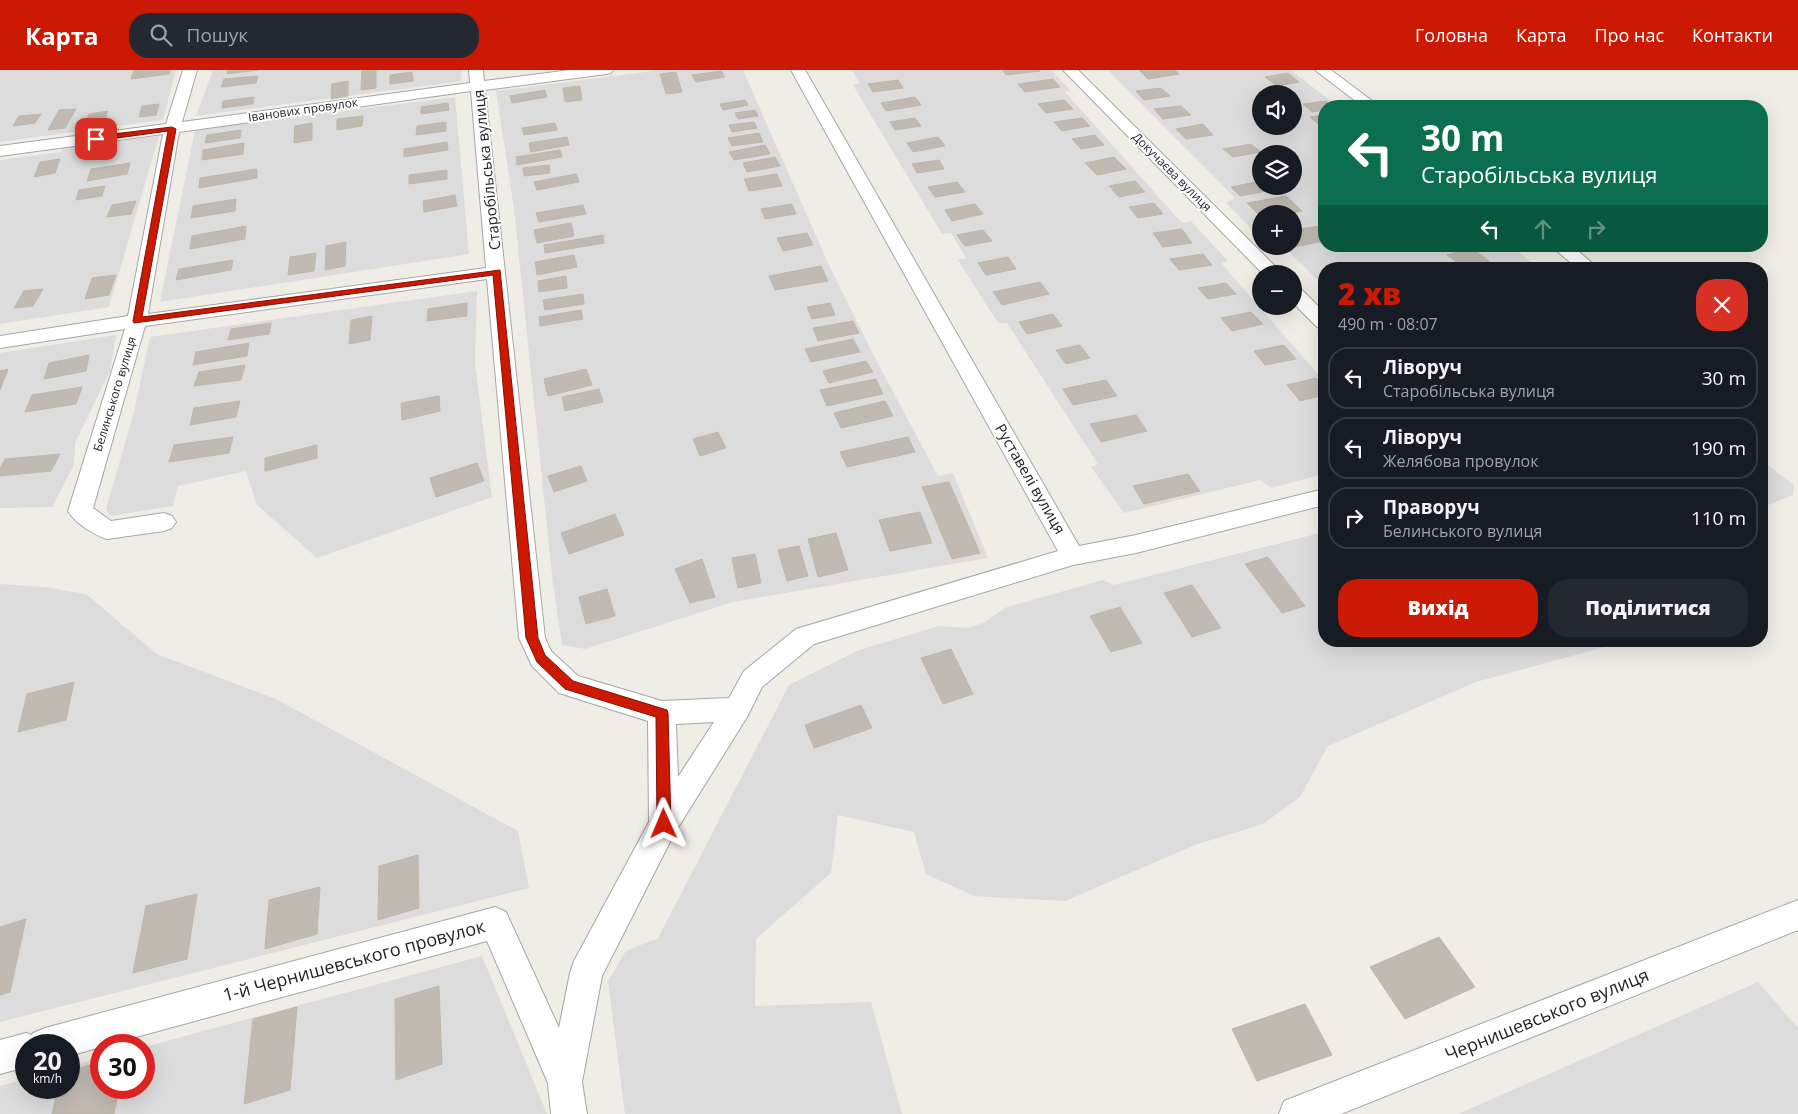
<!DOCTYPE html>
<html lang="uk">
<meta charset="utf-8">
<style>
:root{--surface:#171b24;--page:#242831;--text:#f1f3f6;--muted:#9ea1a6;--line:#363941;--accent:#cb1904}
body{margin:0;font-family:"Open Sans",sans-serif;background:var(--page);color:var(--text);height:100vh;display:flex;flex-direction:column;font-size:19px;white-space:nowrap}
*{box-sizing:border-box;margin:0}
p{font-size:16px;color:var(--muted)}
.icon{flex:none;width:28px;height:28px;fill:none;stroke:currentColor;stroke-width:2;stroke-linecap:round;stroke-linejoin:round}
.map{position:relative;flex:1;overflow:hidden}
.drawer{position:absolute;left:1318px;top:192px;width:450px;height:385px;display:flex;flex-direction:column;background:var(--surface);border-radius:20px;box-shadow:0 5px 20px #0002}
.drawer>*{flex:none}
.banner{position:absolute;left:1318px;top:30px;width:450px;height:152px;border-radius:20px;box-shadow:0 5px 20px #0002;background:#0b6e4f;color:#fff;overflow:hidden}
.fabs{position:absolute;left:1252px;top:15px;display:grid;gap:10px}
.fabs a{display:grid;place-items:center;width:50px;height:50px;border-radius:50%;background:var(--surface);box-shadow:0 5px 20px #0002;font-size:25px}
.speed{position:absolute;left:15px;top:964px;display:flex;gap:10px;font-size:25px;font-weight:700;text-align:center}
.speed>*{display:grid;place-content:center;width:65px;height:65px;border-radius:50%;background:var(--surface);box-shadow:0 5px 20px #0002;line-height:1}
.speed small{font-size:12px;font-weight:400}
.speed .limit{border:8px solid #d22;background:#fff;color:#111}
.pin{position:absolute;display:grid;place-items:center;width:42px;height:42px;color:#fff;margin:-21px;border-radius:10px;box-shadow:0 2px 8px #0006}
.me{position:absolute;width:55px;margin:-28px;rotate:359deg;stroke-linejoin:round;filter:drop-shadow(0 0 4px #0008)}
.turn{display:flex;align-items:center;gap:18px;height:105px;padding:0 20px;font-size:22px}
.turn .icon{width:65px;height:65px;stroke-width:2.5}
.turn b{display:block;font-size:35px;line-height:42px}
.lanes{display:flex;align-items:center;height:48px;padding:0 20px;background:#0003;justify-content:center;gap:25px;direction:ltr}
.lanes .off{opacity:.35}
.round{display:grid;place-items:center;flex:none;width:52px;height:52px;border-radius:20px;background:var(--page)}
.head{display:flex;align-items:center;justify-content:space-between;height:85px;padding:0 20px}
h1{font-size:30px;font-weight:800;line-height:38px;color:var(--accent)}
.action{display:flex;gap:10px;margin-top:auto;padding:10px 20px}
.action a{flex:1;height:58px;border-radius:20px;background:var(--accent);color:#fff;font-size:20px;font-weight:800;line-height:58px;text-align:center}
.action a+a{background:var(--page);color:var(--text)}
ul{padding:0;list-style:none}
li{display:flex;align-items:center;gap:15px;height:62px;margin:0 10px 8px;padding:0 10px;border:2px solid var(--line);border-radius:20px}
li div{flex:1}
li b{display:block;font-size:19px}
li em{font-style:normal}
header{display:flex;align-items:center;gap:30px;box-sizing:border-box;height:70px;padding:0 25px;background:var(--accent);color:#fff}
header strong{font-size:24px}
nav{display:flex;gap:28px;margin-inline-start:auto;font-size:18px}
.search{width:350px;height:45px;background:var(--page);display:flex;align-items:center;gap:12px;box-sizing:border-box;padding:0 18px;border-radius:20px;color:var(--muted);font-size:19px}
.map>svg:first-child{display:block}
</style>
<header>
<strong>Карта</strong>
<div class="search"><svg class="icon" aria-label="search" viewBox="0 0 24 24"><circle cx="10" cy="10" r="6"/><path d="M15 15l6 6"/></svg>Пошук</div>
<nav><a>Головна</a><a>Карта</a><a>Про нас</a><a>Контакти</a></nav>
</header>
<div class="map">
<svg width="1798" height="1044" viewBox="0 0 1798 1044">
<rect width="100%" height="100%" fill="#f0ede6"/>
<g fill="#dddcdc" fill-rule="evenodd">
<polygon points="0,0 176,0 163,50 0,72"/>
<polygon points="213,0 461,0 462,11 196,46"/>
<polygon points="661,0 743,0 828,193 874,286 938,406 953,403 988,488 733,532 585,579 562,575 553,514 514,139 496,21"/>
<polygon points="852,0 1051,0 1071,21 1065,22 1182,153 1191,151 1228,191 1221,193 1324,311 1324,404 1271,418 1260,410 1124,443 1091,397 1098,394 1007,253 998,253 958,190 966,188 951,163 942,164 853,15 860,13"/>
<path d="M 1108,0 L 1291,0 L 1337,36 L 1324,36 L 1324,176 L 1510,176 L 1541,199 L 1324,199 L 1324,216 L 1283,176 L 1294,176 L 1294,144 L 1261,144 L 1261,156 L 1252,159 L 1226,133 L 1235,128 ZM 1261,24 L 1294,24 L 1294,56 L 1261,56 ZM 1261,84 L 1294,84 L 1294,116 L 1261,116 Z"/>
<polygon points="455,27 469,184 160,232 195,60"/>
<polygon points="159,66 109,237 0,254 0,90 61,82 63,78"/>
<polygon points="477,221 475,292 492,427 317,488 257,435 246,401 178,416 173,436 110,446 106,439 134,342 150,267"/>
<polygon points="116,265 110,301 75,373 74,395 52,437 0,438 0,283"/>
<polygon points="1761,390 1794,415 1793,425 1761,438"/>
<polygon points="1324,462 1324,571 1627,571 1476,612 1328,676 1300,727 1263,754 1195,775 1065,831 974,826 926,804 914,762 838,745 831,803 756,869 755,936 871,932 902,1044 625,1044 608,911 626,881 658,868 789,615 859,580 939,556 968,558 983,553 1007,537 1103,510 1114,515"/>
<polygon points="0,514 45,517 86,524 157,584 276,629 518,761 529,818 0,952"/>
<polygon points="482,886 547,1044 0,1044 0,1016 26,1009 26,1018 69,1018 69,997 101,988 101,1018 144,1018 144,977"/>
<polygon points="1758,912 1798,958 1798,1044 1458,1044"/>
</g>
<g fill="#c0bab2" stroke="#c1b6a8">
<polygon points="134,0 170,0 169,4 131,9"/>
<polygon points="228,0 258,0 227,4"/>
<polygon points="376,0 376,18 361,20 362,1"/>
<polygon points="1003,0 1040,0 1040,1 1006,5"/>
<polygon points="1139,0 1175,0 1179,4 1148,9"/>
<polygon points="721,1 725,7 696,12 692,5"/>
<polygon points="412,2 413,11 390,14 390,5"/>
<polygon points="676,2 682,22 666,24 660,4"/>
<polygon points="1288,3 1299,12 1277,16 1265,7"/>
<polygon points="258,6 256,13 221,17 224,9"/>
<polygon points="1053,9 1060,17 1025,22 1018,14"/>
<polygon points="898,10 903,18 873,22 868,14"/>
<polygon points="348,11 348,26 331,29 332,14"/>
<polygon points="580,16 582,30 565,32 563,18"/>
<polygon points="1161,18 1170,26 1144,30 1136,21"/>
<polygon points="545,20 547,27 512,33 510,26"/>
<polygon points="254,27 253,34 222,38 223,31"/>
<polygon points="915,27 921,35 886,41 881,33"/>
<polygon points="745,30 748,35 723,40 720,34"/>
<polygon points="1064,30 1073,39 1046,43 1038,34"/>
<polygon points="1326,31 1332,36 1324,36 1324,40 1312,42 1303,34"/>
<polygon points="448,33 449,40 421,44 421,37"/>
<polygon points="159,34 156,45 139,47 142,36"/>
<polygon points="1181,36 1191,45 1163,49 1154,39"/>
<polygon points="76,39 65,58 48,60 59,40"/>
<polygon points="755,40 758,46 738,49 735,43"/>
<polygon points="108,41 104,52 85,55 89,44"/>
<polygon points="41,44 35,53 13,56 19,46"/>
<polygon points="1324,45 1323,58 1310,47"/>
<polygon points="363,46 362,56 337,60 337,49"/>
<polygon points="915,48 921,56 895,60 890,52"/>
<polygon points="1082,48 1090,56 1062,61 1054,52"/>
<polygon points="446,52 446,61 416,65 417,56"/>
<polygon points="754,52 757,58 732,62 729,55"/>
<polygon points="312,53 312,70 294,73 295,56"/>
<polygon points="555,53 557,60 524,65 522,58"/>
<polygon points="1203,54 1213,65 1186,69 1176,59"/>
<polygon points="241,60 240,68 205,73 207,65"/>
<polygon points="759,63 763,72 732,76 728,68"/>
<polygon points="1095,65 1104,75 1081,79 1072,69"/>
<polygon points="567,67 569,75 531,82 529,73"/>
<polygon points="938,67 945,76 913,82 907,73"/>
<polygon points="447,72 448,80 404,87 404,79"/>
<polygon points="244,73 243,84 202,90 203,80"/>
<polygon points="1251,74 1261,82 1233,87 1223,79"/>
<polygon points="765,75 770,84 734,90 729,82"/>
<polygon points="560,80 562,87 517,95 516,87"/>
<polygon points="775,87 780,96 747,102 743,93"/>
<polygon points="1114,87 1126,99 1097,105 1085,93"/>
<polygon points="60,89 55,103 34,107 40,92"/>
<polygon points="939,90 944,99 917,103 912,94"/>
<polygon points="130,93 127,104 87,111 91,99"/>
<polygon points="549,95 550,103 524,106 523,98"/>
<polygon points="257,99 257,108 199,118 200,108"/>
<polygon points="447,100 447,109 409,114 409,105"/>
<polygon points="576,104 579,112 537,120 534,112"/>
<polygon points="777,104 782,116 749,121 744,109"/>
<polygon points="1135,111 1145,122 1119,127 1109,116"/>
<polygon points="957,112 965,122 935,127 928,117"/>
<polygon points="1256,112 1266,121 1240,126 1231,117"/>
<polygon points="105,116 102,126 76,130 79,120"/>
<polygon points="455,125 457,136 424,142 423,131"/>
<polygon points="1286,126 1302,141 1290,144 1261,144 1261,147 1247,133"/>
<polygon points="236,129 235,141 191,148 193,136"/>
<polygon points="136,131 131,144 107,147 112,135"/>
<polygon points="1154,133 1163,144 1138,148 1129,137"/>
<polygon points="792,134 796,144 765,149 761,139"/>
<polygon points="975,134 983,144 952,151 945,140"/>
<polygon points="583,135 586,144 539,152 536,143"/>
<polygon points="571,153 574,166 537,173 534,160"/>
<polygon points="246,156 245,169 190,179 192,166"/>
<polygon points="1320,156 1324,159 1324,171 1289,178 1288,176 1294,176 1294,160"/>
<polygon points="1182,159 1192,173 1163,177 1153,163"/>
<polygon points="983,160 992,171 965,176 957,165"/>
<polygon points="807,163 813,175 783,181 777,168"/>
<polygon points="603,165 604,173 545,183 544,175"/>
<polygon points="346,172 345,196 325,200 326,176"/>
<polygon points="1471,178 1489,191 1465,198 1447,185"/>
<polygon points="316,183 314,201 288,205 290,187"/>
<polygon points="1203,184 1212,195 1179,200 1170,189"/>
<polygon points="574,185 577,197 537,205 535,192"/>
<polygon points="1008,187 1016,199 986,205 978,193"/>
<polygon points="233,190 231,200 176,210 179,199"/>
<polygon points="821,196 828,211 775,220 769,206"/>
<polygon points="116,205 109,225 85,229 92,208"/>
<polygon points="566,206 567,218 539,222 538,211"/>
<polygon points="1040,212 1049,224 1002,235 993,222"/>
<polygon points="1226,213 1236,224 1208,229 1198,218"/>
<polygon points="43,219 33,236 14,238 24,221"/>
<polygon points="583,224 584,234 545,240 543,230"/>
<polygon points="467,233 467,246 427,251 428,239"/>
<polygon points="830,233 835,245 812,249 807,237"/>
<polygon points="581,240 583,249 540,256 539,247"/>
<polygon points="1251,242 1263,254 1232,261 1221,248"/>
<polygon points="1053,244 1062,256 1027,264 1019,252"/>
<polygon points="372,246 370,270 349,274 351,250"/>
<polygon points="853,251 859,263 818,271 813,258"/>
<polygon points="271,253 269,264 228,270 231,259"/>
<polygon points="853,269 860,282 811,292 805,279"/>
<polygon points="249,273 247,286 193,295 196,282"/>
<polygon points="1080,275 1090,288 1066,294 1056,280"/>
<polygon points="1284,275 1296,289 1265,295 1254,281"/>
<polygon points="89,285 86,301 44,309 49,293"/>
<polygon points="866,291 873,302 829,313 823,301"/>
<polygon points="245,295 241,310 194,316 199,302"/>
<polygon points="8,299 0,320 0,301"/>
<polygon points="586,299 592,315 548,326 544,309"/>
<polygon points="1316,308 1324,317 1324,325 1300,331 1287,315"/>
<polygon points="876,309 883,324 827,336 820,320"/>
<polygon points="1106,310 1117,326 1073,335 1063,319"/>
<polygon points="82,317 76,334 25,342 32,325"/>
<polygon points="599,319 603,332 565,341 562,327"/>
<polygon points="439,326 440,341 402,350 401,333"/>
<polygon points="240,331 236,347 190,355 194,338"/>
<polygon points="885,331 893,346 841,358 834,343"/>
<polygon points="1136,345 1147,361 1101,372 1090,354"/>
<polygon points="718,362 726,378 700,386 693,369"/>
<polygon points="233,367 229,383 169,392 174,375"/>
<polygon points="908,367 915,382 847,397 840,382"/>
<polygon points="317,375 317,388 265,401 265,388"/>
<polygon points="60,384 51,401 0,406 0,399 5,389"/>
<polygon points="477,393 484,411 436,427 430,408"/>
<polygon points="581,396 587,411 554,422 548,406"/>
<polygon points="1188,404 1200,421 1144,434 1133,416"/>
<polygon points="949,412 980,483 952,489 922,417"/>
<polygon points="920,442 932,473 890,481 879,450"/>
<polygon points="615,444 624,465 569,484 561,463"/>
<polygon points="836,463 848,500 818,507 808,469"/>
<polygon points="799,476 808,506 787,511 778,480"/>
<polygon points="755,484 761,513 738,518 732,488"/>
<polygon points="1268,487 1305,536 1282,543 1245,494"/>
<polygon points="702,489 715,527 690,533 675,499"/>
<polygon points="1192,515 1221,558 1192,567 1164,523"/>
<polygon points="607,519 615,546 586,554 579,527"/>
<polygon points="1120,537 1142,573 1111,582 1090,546"/>
<polygon points="951,579 973,624 943,634 921,588"/>
<polygon points="74,612 66,650 18,662 27,624"/>
<polygon points="861,635 872,658 814,678 805,655"/>
<polygon points="418,785 419,838 378,850 379,796"/>
<polygon points="320,817 317,864 265,879 269,830"/>
<polygon points="197,824 187,889 133,903 146,836"/>
<polygon points="26,849 10,922 0,925 0,857"/>
<polygon points="1439,867 1475,917 1405,949 1370,897"/>
<polygon points="439,916 442,994 396,1010 395,929"/>
<polygon points="1305,934 1332,985 1257,1011 1232,959"/>
<polygon points="297,937 290,1020 244,1034 253,949"/>
<polygon points="101,992 101,1018 119,1018 114,1044 52,1044 58,1018 69,1018 69,1001"/>
</g>
<g fill="none" stroke-linecap="round" stroke-linejoin="round">
<g stroke="#a6a6a6" stroke-width="2">
<g id="street">
<path d="M 183,0 L 197,0 L 182,52 L 470,13 L 469,0 L 483,0 L 484,11 L 570,0 L 613,0 L 611,3 L 606,4 L 485,20 L 545,568 L 551,581 L 578,606 L 662,631 L 729,628 L 744,601 L 796,559 L 1058,481 L 791,0 L 805,0 L 1079,476 L 1136,465 L 1324,419 L 1324,435 L 1136,483 L 1073,495 L 814,574 L 762,617 L 747,647 L 674,764 L 602,906 L 582,1012 L 587,1044 L 551,1044 L 548,1013 L 487,871 L 107,975 L 101,975 L 101,977 L 69,986 L 69,975 L 26,975 L 26,997 L 0,1004 L 0,970 L 26,963 L 32,965 L 33,963 L 45,958 L 495,837 L 506,842 L 559,958 L 570,903 L 574,891 L 649,752 L 648,651 L 559,623 L 532,596 L 519,568 L 487,209 L 145,256 L 93,438 L 111,451 L 164,443 L 172,446 L 176,452 L 172,458 L 164,461 L 107,469 C 94,465 75,453 68,441 L 125,259 L 0,278 L 0,266 L 128,246 L 163,64 L 0,86 L 0,76 L 166,54 ZM 471,21 L 486,198 L 148,244 L 179,62 ZM 714,652 L 678,707 L 676,654 Z"/>
<polygon points="1063,0 1078,0 1283,204 1263,204"/>
<polygon points="1315,0 1331,0 1379,36 1362,36"/>
<polygon points="1551,176 1572,176 1599,199 1578,199"/>
<polygon points="1294,217 1301,219 1324,242 1324,259 1317,257 1294,234"/>
<polygon points="1798,830 1798,860 1341,1044 1279,1044 1284,1031 1297,1026"/>
</g>
</g>
<use href="#street" fill="#fff" fill-rule="evenodd"/>
</g>
<polygon fill="#cb1904" stroke="#841003" points="172,57 176,59 142,247 500,200 538,568 545,585 573,611 667,640 668,643 671,754 669,759 664,761 659,759 657,754 656,647 565,619 537,592 526,568 493,205 134,253 133,251 168,61 96,71 92,69 96,66"/>
<g text-anchor="middle" stroke-width="4" stroke-linejoin="round" paint-order="stroke">
<g font-size="12" fill="#1f1f1f" stroke="#fff">
<text transform="translate(303 40) rotate(-8)" y="4">Іванових провулок</text>
<text transform="translate(1172 102) rotate(45)" y="4">Докучаєва вулиця</text>
<text transform="translate(115 324) rotate(-73)" y="4">Белинського вулиця</text>
</g>
<g font-size="15" fill="#1f1f1f" stroke="#fff">
<text transform="translate(487 100) rotate(-96)" y="5">Старобільська вулиця</text>
<text transform="translate(1030 409) rotate(60)" y="5">Руставелі вулиця</text>
</g>
<g font-size="18" fill="#1f1f1f" stroke="#fff">
<text transform="translate(354 891) rotate(-15)" y="6">1-й Чернишевського провулок</text>
<text transform="translate(1547 945) rotate(-22)" y="6">Чернишевського вулиця</text>
</g>
</g>
</svg>
<div class="fabs">
<a><svg class="icon" aria-label="sound" viewBox="0 0 24 24"><path d="M4 9h4l5-4v14l-5-4H4zM17 9q2 3 0 6"/></svg></a>
<a><svg class="icon" aria-label="layers" viewBox="0 0 24 24"><path d="M12 4l9 5-9 5-9-5zM3 14l9 5 9-5"/></svg></a>
<a>+</a>
<a>−</a>
</div>
<div class="speed"><div>20<small>km/h</small></div><div class="limit">30</div></div>
<div class="pin" style="left:96px;top:69px;background:#d93025"><svg class="icon" aria-label="arrive" viewBox="0 0 24 24"><path d="M6 21V4h12l-3 4 3 4H6"/></svg></div>
<svg class="me" style="left:664px;top:754px" viewBox="-20 -20 40 40"><path d="M0-17L14 15 0 8-14 15z" fill="#cb1904" stroke="#fff" stroke-width="4"/></svg>
<div class="banner">
<div class="turn"><svg class="icon" aria-label="left" viewBox="0 0 24 24"><path d="M17 20v-9H6M10 6l-5 5 5 5"/></svg><div><b>30 m</b>Старобільська вулиця</div></div>
<div class="lanes"><svg class="icon" aria-label="left" viewBox="0 0 24 24"><path d="M17 20v-9H6M10 6l-5 5 5 5"/></svg><svg class="icon off" aria-label="ahead" viewBox="0 0 24 24"><path d="M12 20V5M6 11l6-6 6 6"/></svg><svg class="icon off" aria-label="right" viewBox="0 0 24 24"><path d="M7 20v-9h11M14 6l5 5-5 5"/></svg></div>
</div>
<section class="drawer">
<div class="head"><div><h1>2 хв</h1><p>490 m · 08:07</p></div><a class="round" style="background:#d93025;color:#fff"><svg class="icon" aria-label="close" viewBox="0 0 24 24"><path d="M6 6l12 12M18 6L6 18"/></svg></a></div>
<ul>
<li><svg class="icon" aria-label="left" viewBox="0 0 24 24"><path d="M17 20v-9H6M10 6l-5 5 5 5"/></svg><div><b>Ліворуч</b><p>Старобільська вулиця</p></div><em>30 m</em></li>
<li><svg class="icon" aria-label="left" viewBox="0 0 24 24"><path d="M17 20v-9H6M10 6l-5 5 5 5"/></svg><div><b>Ліворуч</b><p>Желябова провулок</p></div><em>190 m</em></li>
<li><svg class="icon" aria-label="right" viewBox="0 0 24 24"><path d="M7 20v-9h11M14 6l5 5-5 5"/></svg><div><b>Праворуч</b><p>Белинського вулиця</p></div><em>110 m</em></li>
</ul>
<div class="action"><a>Вихід</a><a>Поділитися</a></div>
</section>
</div>
